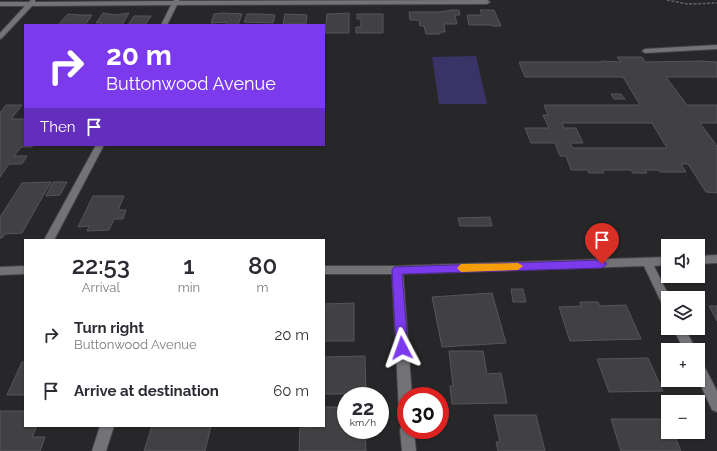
<!DOCTYPE html>
<meta charset="utf-8">
<style>
:root{--surface:#fff;--page:#f2f2f3;--text:#2b2b33;--muted:#7c7c81}
body{margin:0;font-family:Raleway,sans-serif;background:var(--page);color:var(--text);height:100vh;display:flex;flex-direction:column;font-size:15px;white-space:nowrap}
*{box-sizing:border-box;margin:0}
p{font-size:13px;color:var(--muted)}
.icon{flex:none;width:22px;height:22px;fill:none;stroke:currentColor;stroke-width:2;stroke-linecap:round;stroke-linejoin:round}
.map{position:relative;flex:1;overflow:hidden}
.sheet{position:absolute;left:24px;top:239px;width:301px;height:188px;display:flex;flex-direction:column;background:var(--surface);border-radius:0px;box-shadow:0 1px 3px #0004}
.sheet>*{flex:none}
.hud{position:absolute;left:24px;top:24px;width:301px;height:122px;border-radius:0px;box-shadow:0 1px 3px #0004;background:#7c3aed;color:#fff;overflow:hidden}
.fabs{position:absolute;left:661px;top:239px;display:grid;gap:8px}
.fabs a{display:grid;place-items:center;width:44px;height:44px;border-radius:0px;background:var(--surface);box-shadow:0 1px 3px #0004;font-size:20px}
.speed{position:absolute;left:337px;top:387px;display:flex;gap:8px;font-size:20px;font-weight:700;text-align:center}
.speed>*{display:grid;place-content:center;width:52px;height:52px;border-radius:50%;background:var(--surface);box-shadow:0 1px 3px #0004;line-height:1}
.speed small{font-size:10px;font-weight:400}
.speed .limit{border:6px solid #d22;background:#fff;color:#111}
.pin{position:absolute;display:grid;place-items:center;width:34px;height:34px;color:#fff;margin:-41px -17px;border-radius:50% 50% 50% 0;rotate:-45deg;box-shadow:0 0 4px #0007}
.pin .icon{rotate:45deg}
.me{position:absolute;width:44px;margin:-22px;rotate:356deg;stroke-linejoin:round;filter:drop-shadow(0 0 3px #0008)}
.turn{display:flex;align-items:center;gap:14px;height:84px;padding:0 16px;font-size:18px}
.turn .icon{width:52px;height:52px;stroke-width:2.5}
.turn b{display:block;font-size:28px;line-height:34px}
.then{display:flex;align-items:center;height:38px;padding:0 16px;background:#0003;gap:8px;font-size:15px}
.eta{display:flex;justify-content:space-evenly;align-items:center;height:68px;text-align:center}
.eta b{font-size:24px;font-weight:600;line-height:28px}
ul{padding:0;list-style:none}
li{display:flex;align-items:center;gap:12px;height:56px;padding:0 16px}
li div{flex:1}
li b{display:block;font-size:15px}
li em{font-style:normal}
.map>svg:first-child{display:block}
</style>
<div class="map">
<svg width="717" height="451" viewBox="0 0 717 451">
<rect width="100%" height="100%" fill="#27272a"/>
<polygon fill="#3a3466" points="476,56 487,104 439,104 432,57"/>
<g fill="#414144" stroke="#56565a" fill-rule="evenodd">
<polygon points="452,10 459,10 460,15 455,15 457,24 444,24 445,32 440,32 440,34 426,34 424,26 420,26 419,20 410,20 409,12 439,12"/>
<polygon points="480,10 494,10 501,26 492,26 492,25 469,25 467,15 482,15"/>
<polygon points="103,13 115,15 129,13 122,25 101,25 102,23 96,23"/>
<polygon points="224,13 242,14 238,25 226,25 226,22 211,23 214,14"/>
<polygon points="349,13 349,33 325,33 327,14"/>
<polygon points="68,14 80,15 92,15 85,25 58,25"/>
<polygon points="247,14 260,14 275,15 273,23 244,22"/>
<polygon points="285,14 307,15 306,24 283,24"/>
<polygon points="357,14 383,14 383,33 356,33 356,27 361,27 361,19 357,19"/>
<polygon points="134,16 151,16 145,25 128,25"/>
<path d="M 617,57 L 642,57 L 645,62 L 701,61 L 717,62 L 717,77 L 666,77 L 687,105 L 717,105 L 717,123 L 700,123 L 717,146 L 717,193 L 706,192 L 688,164 L 681,164 L 686,172 L 660,172 L 659,170 L 645,170 L 647,173 L 633,173 L 631,170 L 602,170 L 604,173 L 589,173 L 587,170 L 571,170 L 566,156 L 560,156 L 555,143 L 531,143 L 525,128 L 549,128 L 543,115 L 548,115 L 544,105 L 640,105 L 623,77 L 525,77 L 519,62 L 602,62 L 601,61 L 621,62 ZM 562,123 L 652,123 L 667,148 L 573,148 L 570,143 L 583,143 L 576,128 L 564,128 Z"/>
<polygon points="611,94 621,94 625,99 614,99"/>
<polygon points="6,105 22,105 11,119 25,119 25,145 33,145 32,147 21,147 14,156 27,156 22,164 9,164 0,177 0,113"/>
<polygon points="51,182 22,233 5,234 2,238 0,238 0,217 22,183"/>
<polygon points="53,182 67,182 60,195 46,196"/>
<polygon points="93,196 124,196 118,210 126,210 123,219 114,219 109,230 87,231 89,226 78,227"/>
<polygon points="490,217 492,226 460,226 458,218"/>
<polygon points="511,289 523,289 526,302 513,302"/>
<polygon points="492,293 506,343 442,347 432,297"/>
<polygon points="580,302 598,302 600,306 626,305 641,339 570,341 559,307 581,306"/>
<polygon points="354,303 354,341 324,341 324,304"/>
<polygon points="709,306 717,306 717,321"/>
<polygon points="449,351 483,351 487,374 501,373 507,403 452,404 450,386 453,386"/>
<polygon points="365,356 366,394 324,394 324,357"/>
<polygon points="648,358 663,391 609,392 597,359"/>
<polygon points="22,362 25,362 25,395 7,395"/>
<polygon points="324,407 346,407 346,430 365,430 366,451 299,451 300,428 306,428 307,426 324,426"/>
<polygon points="0,411 25,411 25,426 37,426 32,437 45,437 40,451 0,451"/>
<polygon points="494,415 536,415 545,451 498,451 496,442 500,442"/>
<polygon points="611,419 668,419 668,432 673,432 681,451 621,451"/>
<polygon points="152,426 211,426 205,451 144,451"/>
</g>
<g fill="none" stroke-linecap="round" stroke-linejoin="round">
<g stroke="#434346" stroke-width="2">
<polygon id="lane" points="717,45 717,49 645,53 642,51 645,49"/>
</g>
<g stroke="#434346" stroke-width="2">
<g id="street">
<polygon points="31,0 35,0 35,2 173,1 174,0 180,0 179,1 487,0 490,2 487,4 177,5 167,25 161,25 171,5 32,6 2,38 0,39 0,33 25,6 0,6 0,2 29,2"/>
<polygon points="96,145 104,145 54,240 44,240"/>
<polygon points="717,255 717,263 698,264 698,256"/>
<polygon points="668,257 668,265 654,266 670,298 668,298 668,310 664,308 644,266 403,274 412,396 406,396 406,418 401,416 399,411 392,274 324,274 324,266 397,266"/>
<polygon points="25,266 25,274 0,275 0,267"/>
<polygon points="673,328 685,328 696,350 684,350"/>
<polygon points="698,360 702,362 717,391 717,412 712,410 698,379"/>
<polygon points="406,424 406,430 414,430 416,451 402,451 400,430 402,425"/>
<polygon points="100,426 114,426 106,451 92,451"/>
</g>
</g>
<polyline stroke="#636365" stroke-width="1.5" stroke-dasharray="3 1.5" stroke-linecap="butt" points="667,0 687,4 717,3"/>
<use href="#lane" fill="#737277" fill-rule="evenodd"/>
<use href="#street" fill="#737277" fill-rule="evenodd"/>
</g>
<polygon fill="#7c3aed" stroke="#51269a" points="602,260 607,264 602,268 402,274 408,348 406,352 402,353 398,352 396,348 392,270 394,267"/>
<polygon fill="#f59e0b" points="518,263 523,266 518,270 461,272 457,268 461,264"/>
</svg>
<div class="fabs">
<a><svg class="icon" aria-label="sound" viewBox="0 0 24 24"><path d="M4 9h4l5-4v14l-5-4H4zM17 9q2 3 0 6"/></svg></a>
<a><svg class="icon" aria-label="layers" viewBox="0 0 24 24"><path d="M12 4l9 5-9 5-9-5zM3 14l9 5 9-5"/></svg></a>
<a>+</a>
<a>−</a>
</div>
<div class="speed"><div>22<small>km/h</small></div><div class="limit">30</div></div>
<div class="pin" style="left:602px;top:264px;background:#d93025"><svg class="icon" aria-label="arrive" viewBox="0 0 24 24"><path d="M6 21V4h12l-3 4 3 4H6"/></svg></div>
<svg class="me" style="left:402px;top:348px" viewBox="-20 -20 40 40"><path d="M0-17L14 15 0 8-14 15z" fill="#7c3aed" stroke="#fff" stroke-width="4"/></svg>
<div class="hud">
<div class="turn"><svg class="icon" aria-label="right" viewBox="0 0 24 24"><path d="M7 20v-9h11M14 6l5 5-5 5"/></svg><div><b>20 m</b>Buttonwood Avenue</div></div>
<div class="then">Then<svg class="icon" aria-label="arrive" viewBox="0 0 24 24"><path d="M6 21V4h12l-3 4 3 4H6"/></svg></div>
</div>
<section class="sheet">
<div class="eta">
<div><b>22:53</b><p>Arrival</p></div>
<div><b>1</b><p>min</p></div>
<div><b>80</b><p>m</p></div>
</div>
<ul>
<li><svg class="icon" aria-label="right" viewBox="0 0 24 24"><path d="M7 20v-9h11M14 6l5 5-5 5"/></svg><div><b>Turn right</b><p>Buttonwood Avenue</p></div><em>20 m</em></li>
<li><svg class="icon" aria-label="arrive" viewBox="0 0 24 24"><path d="M6 21V4h12l-3 4 3 4H6"/></svg><div><b>Arrive at destination</b></div><em>60 m</em></li>
</ul>
</section>
</div>
